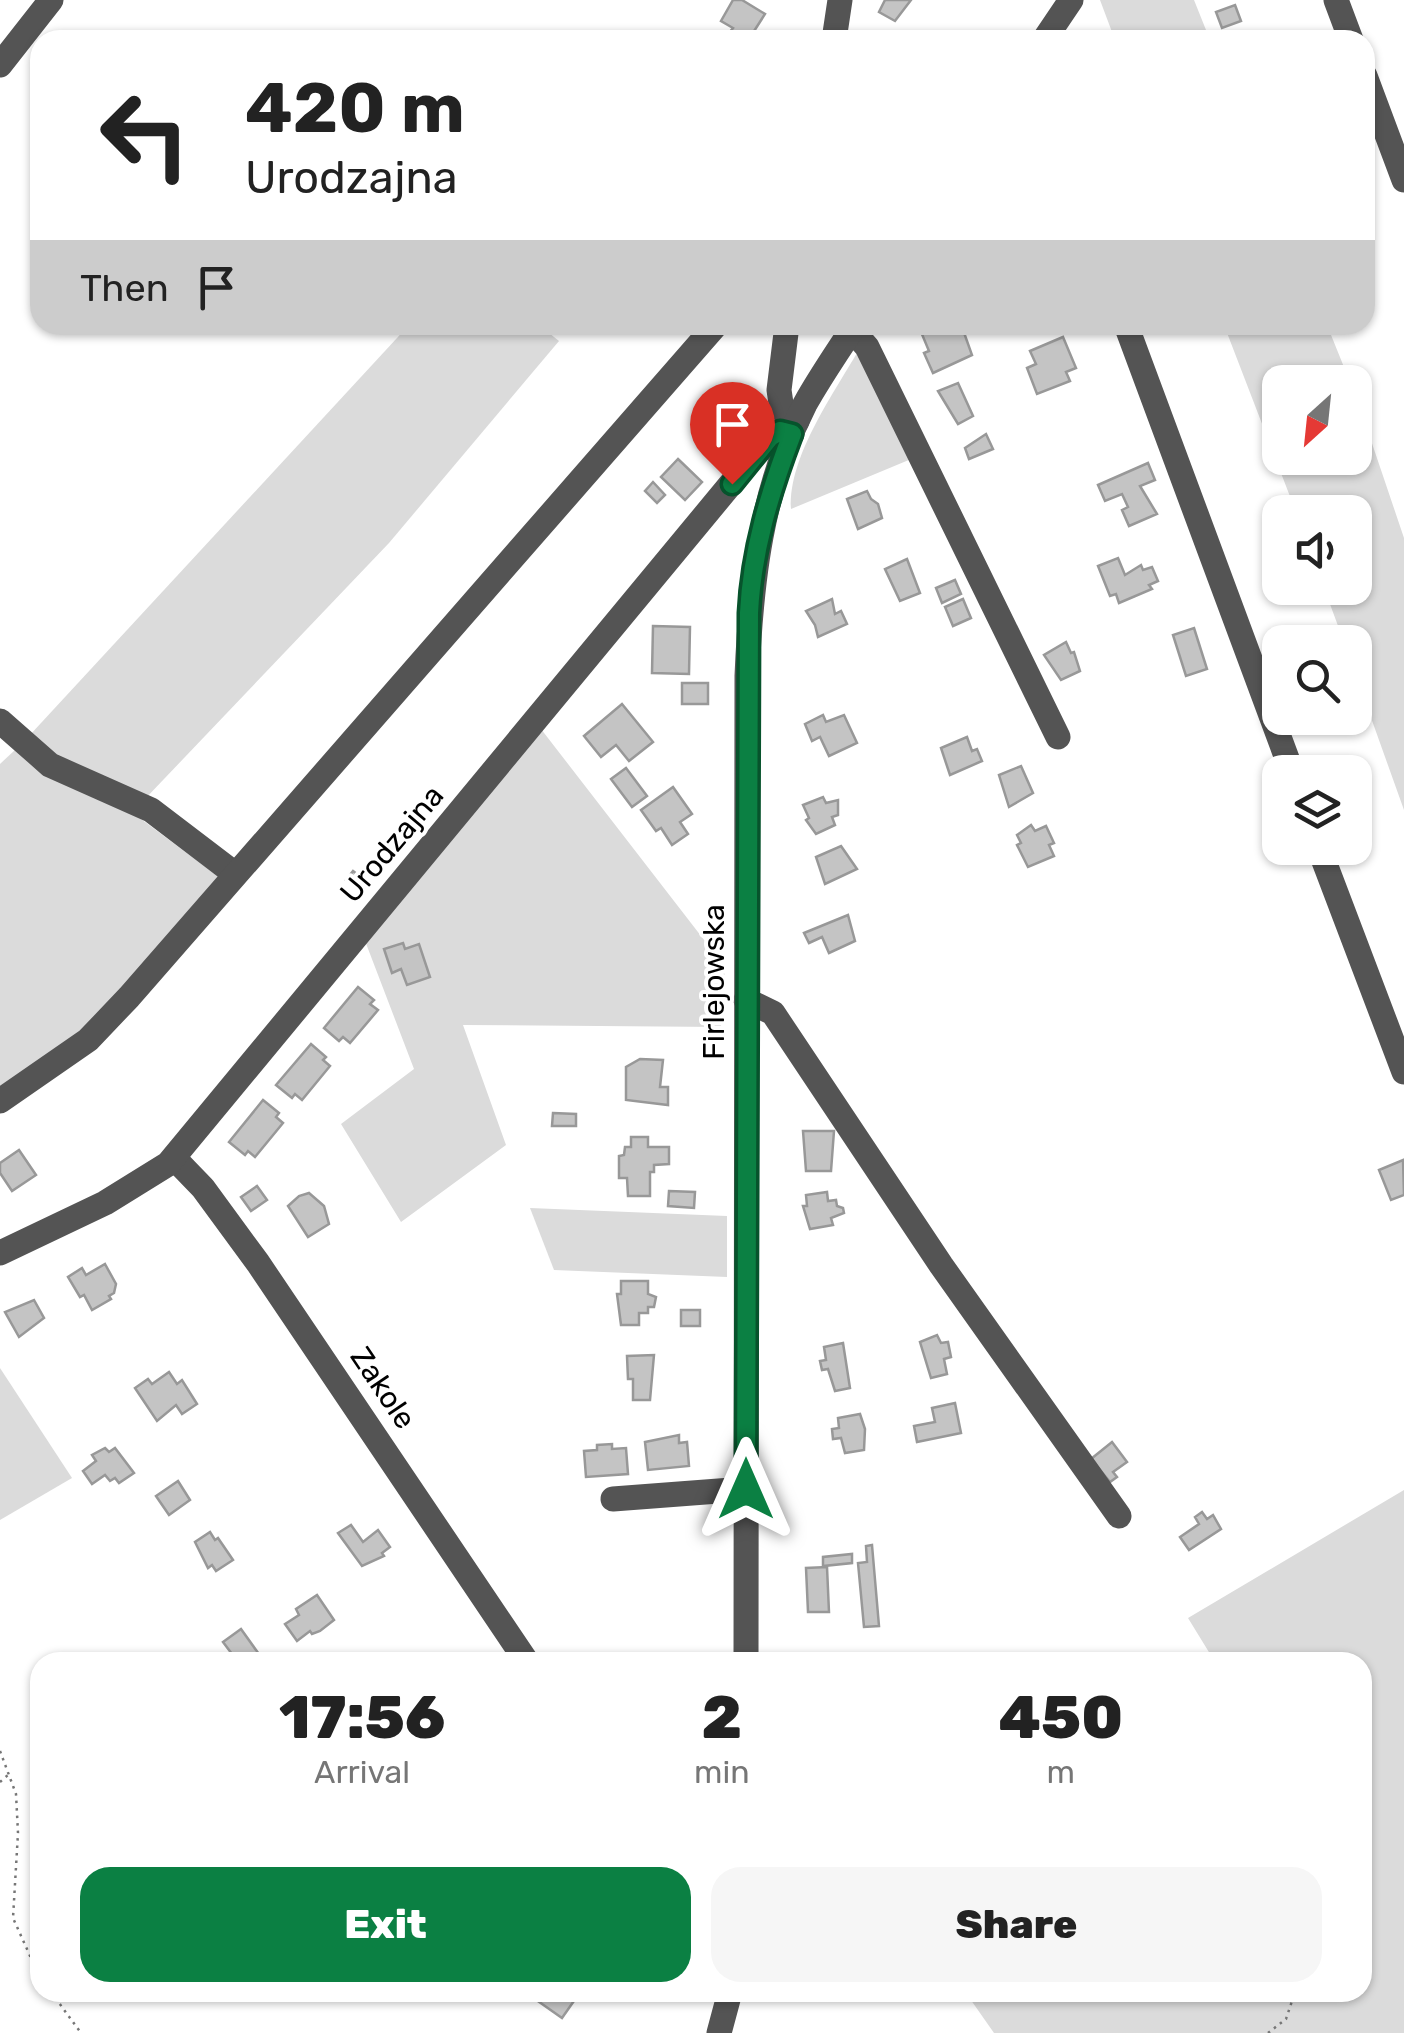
<!DOCTYPE html>
<style>
:root{--surface:#fff;--page:#f6f6f6;--text:#222;--muted:#767676;--accent:#0b8043}
body{margin:0;font-family:Rubik,sans-serif;background:var(--page);color:var(--text);height:100vh;display:flex;flex-direction:column;font-size:38px;white-space:nowrap}
*{box-sizing:border-box;margin:0}
p{font-size:32px;color:var(--muted)}
.icon{flex:none;width:55px;height:55px;fill:none;stroke:currentColor;stroke-width:2;stroke-linecap:round;stroke-linejoin:round}
.map{position:relative;flex:1;overflow:hidden}
.side{position:absolute;left:30px;top:1652px;width:1342px;height:350px;display:flex;flex-direction:column;background:var(--surface);border-radius:30px;box-shadow:0 2px 8px #0004}
.side>*{flex:none}
.guide{position:absolute;left:30px;top:30px;width:1345px;height:305px;border-radius:30px;box-shadow:0 2px 8px #0004;background:#fff;color:var(--text);overflow:hidden}
.needle{width:65px;rotate:207deg}
.controls{position:absolute;left:1262px;top:365px;display:grid;gap:20px}
.controls a{display:grid;place-items:center;width:110px;height:110px;border-radius:20px;background:var(--surface);box-shadow:0 2px 8px #0004;font-size:50px}
.pin{position:absolute;display:grid;place-items:center;width:85px;height:85px;color:#fff;margin:-102px -42px;border-radius:50% 50% 50% 0;rotate:-45deg;box-shadow:0 0 10px #0007}
.pin .icon{rotate:45deg}
.me{position:absolute;width:110px;margin:-55px;rotate:0deg;stroke-linejoin:round;filter:drop-shadow(0 0 8px #0008)}
.turn{display:flex;align-items:center;gap:35px;height:210px;padding:0 50px;font-size:45px}
.turn .icon{width:130px;height:130px;stroke-width:2.5}
.turn b{display:block;font-size:70px;line-height:85px}
.then{display:flex;align-items:center;height:95px;padding:0 50px;background:#0003;gap:20px;font-size:38px}
.eta{display:flex;justify-content:space-evenly;align-items:center;height:170px;text-align:center}
.eta b{font-size:60px;font-weight:800;line-height:70px}
.action{display:flex;gap:20px;margin-top:auto;padding:20px 50px}
.action a{flex:1;height:115px;border-radius:30px;background:var(--accent);color:#fff;font-size:40px;font-weight:800;line-height:115px;text-align:center}
.action a+a{background:var(--page);color:var(--text)}
.map>svg:first-child{display:block}
</style>
<div class="map">
<svg width="1404" height="2033" viewBox="0 0 1404 2033">
<rect width="100%" height="100%" fill="#fff"/>
<g fill="#dbdbdb">
<polygon points="1100,0 1194,0 1210,40 1115,40"/>
<polygon points="409,325 539,325 559,341 389,543 144,800 50,756 29,736"/>
<polygon points="1224,325 1327,325 1350,382 1280,382 1280,458 1355,458 1355,395 1357,399 1404,538 1404,810 1355,673 1355,642 1344,642 1324,588 1355,588 1355,512 1296,512"/>
<path d="M 861,346 L 916,457 L 791,509 C 788,456 835,392 861,346 Z"/>
<polygon points="541,729 725,967 721,1027 463,1025 506,1145 401,1222 341,1124 414,1069 362,933"/>
<polygon points="16,749 133,813 227,883 129,997 0,1097 0,764"/>
<polygon points="530,1208 727,1216 727,1277 554,1270"/>
<polygon points="0,1368 72,1478 0,1520"/>
<polygon points="1404,1490 1404,2033 994,2033 966,1993 1362,1992 1362,1662 1215,1662 1188,1618"/>
</g>
<g fill="#c4c4c4" stroke="#989898" stroke-width="2.5">
<polygon points="733,0 742,0 765,14 749,39 743,35 740,40 729,33 733,28 721,21"/>
<polygon points="885,0 911,0 895,21 879,12"/>
<polygon points="1235,5 1241,21 1222,28 1216,12"/>
<polygon points="925,325 964,325 962,327 972,355 933,373 924,353 929,351 919,327"/>
<polygon points="1063,337 1076,368 1066,372 1070,381 1037,394 1027,368 1036,364 1030,351"/>
<polygon points="958,383 973,416 958,424 938,391"/>
<polygon points="986,434 993,449 969,459 965,448"/>
<polygon points="678,459 702,482 685,500 661,477"/>
<polygon points="1148,463 1155,480 1140,486 1157,514 1129,526 1122,510 1128,507 1122,494 1105,501 1098,485"/>
<polygon points="653,482 665,495 657,503 645,491"/>
<polygon points="867,491 871,499 878,504 882,518 858,529 847,499"/>
<polygon points="1118,558 1125,575 1141,565 1143,570 1152,567 1158,581 1149,585 1152,589 1119,603 1116,594 1110,596 1098,566"/>
<polygon points="907,559 920,593 900,601 885,569"/>
<polygon points="955,580 961,594 942,603 936,588"/>
<polygon points="832,599 835,614 841,611 847,624 818,637 815,625 806,611"/>
<polygon points="963,599 971,618 953,626 945,607"/>
<polygon points="653,626 690,627 689,674 652,673"/>
<polygon points="1194,628 1207,669 1186,676 1173,635"/>
<polygon points="1066,642 1071,653 1074,652 1080,671 1061,680 1044,655"/>
<rect x="682" y="683" width="26" height="21"/>
<polygon points="622,704 653,742 629,761 616,745 601,757 584,736"/>
<polygon points="823,715 826,722 844,715 857,743 829,756 820,737 812,741 805,724"/>
<polygon points="967,737 972,751 977,749 982,761 950,775 941,748"/>
<polygon points="1021,766 1033,793 1009,807 999,775"/>
<polygon points="626,768 647,796 632,807 611,779"/>
<polygon points="673,787 692,814 680,822 688,834 672,845 661,828 656,831 641,810"/>
<polygon points="823,797 826,803 838,800 838,815 832,817 835,825 816,834 806,820 809,818 803,805"/>
<polygon points="1031,825 1035,831 1046,826 1054,843 1049,845 1054,856 1028,867 1017,845 1021,843 1017,835"/>
<polygon points="841,846 857,869 825,884 816,857"/>
<polygon points="353,871 366,881 359,890 346,880"/>
<polygon points="848,915 855,941 829,953 822,937 809,943 804,933"/>
<polygon points="403,943 405,949 419,944 430,977 407,985 401,969 392,973 384,949"/>
<polygon points="358,987 374,1000 370,1004 378,1010 350,1043 343,1037 339,1041 324,1028"/>
<polygon points="311,1044 326,1057 323,1060 330,1066 302,1100 295,1094 292,1098 276,1085"/>
<polygon points="640,1059 663,1060 660,1087 668,1087 668,1105 626,1100 626,1067"/>
<polygon points="263,1100 279,1113 276,1117 283,1123 255,1157 248,1151 245,1155 229,1142"/>
<polygon points="553,1113 576,1114 576,1126 552,1126"/>
<polygon points="803,1131 834,1131 831,1171 806,1171"/>
<polygon points="631,1137 648,1137 648,1147 669,1147 669,1164 654,1165 654,1172 650,1172 650,1196 628,1196 627,1178 619,1178 619,1156 624,1155 625,1147 631,1147"/>
<polygon points="19,1150 36,1175 12,1191 0,1173 0,1163"/>
<polygon points="1403,1160 1404,1195 1391,1200 1379,1170"/>
<polygon points="257,1186 267,1200 251,1211 241,1197"/>
<polygon points="669,1191 695,1192 694,1208 668,1206"/>
<polygon points="827,1192 828,1201 836,1200 837,1206 843,1208 844,1213 831,1218 833,1225 810,1229 803,1206 807,1206 806,1195"/>
<polygon points="309,1193 324,1206 329,1224 308,1237 288,1206 299,1196"/>
<polygon points="105,1264 116,1284 114,1293 109,1296 111,1299 92,1310 84,1295 80,1297 68,1277 82,1268 86,1275"/>
<polygon points="621,1281 648,1281 648,1294 656,1297 654,1307 648,1307 648,1313 639,1313 639,1325 621,1325 617,1294 621,1294"/>
<polygon points="34,1300 44,1318 19,1337 5,1312"/>
<rect x="681" y="1310" width="19" height="16"/>
<polygon points="937,1335 941,1343 948,1342 951,1357 944,1359 947,1374 931,1378 920,1342"/>
<polygon points="843,1343 850,1388 835,1391 828,1369 822,1370 820,1361 826,1360 824,1347"/>
<polygon points="654,1355 650,1400 633,1400 633,1379 628,1379 627,1356"/>
<polygon points="169,1372 177,1384 182,1380 197,1404 182,1414 176,1405 157,1421 135,1388 148,1379 152,1384"/>
<polygon points="955,1403 961,1433 917,1442 914,1426 935,1422 932,1408"/>
<polygon points="860,1414 865,1429 864,1450 845,1453 841,1438 833,1439 832,1429 839,1428 838,1418"/>
<polygon points="679,1435 679,1443 687,1442 689,1466 648,1470 645,1442"/>
<polygon points="1112,1442 1127,1462 1113,1472 1117,1477 1110,1482 1091,1459"/>
<polygon points="612,1444 612,1449 626,1448 628,1474 586,1477 584,1451 597,1450 597,1445"/>
<polygon points="105,1448 109,1452 115,1448 134,1473 119,1483 115,1478 110,1481 105,1475 92,1484 83,1471 96,1461 92,1455"/>
<polygon points="178,1481 190,1500 169,1515 156,1496"/>
<polygon points="1202,1512 1207,1519 1213,1515 1221,1529 1189,1550 1180,1537 1199,1524 1195,1517"/>
<polygon points="351,1525 363,1542 378,1530 390,1547 382,1553 384,1556 362,1566 338,1533"/>
<polygon points="210,1532 215,1540 218,1538 233,1560 216,1571 212,1565 208,1568 195,1542"/>
<polygon points="872,1545 879,1626 864,1627 858,1563 867,1562 866,1546"/>
<polygon points="852,1554 852,1563 823,1566 823,1557"/>
<polygon points="827,1567 829,1612 808,1612 806,1568"/>
<polygon points="317,1595 334,1620 320,1631 312,1634 310,1631 297,1641 285,1624 299,1615 296,1609"/>
<polygon points="241,1629 261,1657 254,1662 238,1662 223,1642"/>
<polygon points="525,1992 568,1992 576,1998 562,2018"/>
</g>
<g fill="none" stroke-linecap="round" stroke-linejoin="round">
<g stroke="#767676" stroke-width="2.5" stroke-dasharray="2.5 5" stroke-linecap="butt">
<polyline points="0,1751 16,1794 18,1833 13,1918 40,1978"/>
<polyline points="0,1782 8,1775"/>
<polyline points="51,1992 81,2033"/>
<polyline points="1268,2033 1286,2019 1295,1992"/>
</g>
<g stroke="#545454" stroke-width="25">
<polyline points="1336,0 1351,40"/>
<polyline points="834,40 840,0"/>
<polyline points="1044,40 1071,0"/>
<polyline points="0,65 51,0"/>
<polyline points="1365,76 1404,180"/>
<polyline points="787,325 779,390 782,410 797,421"/>
<polyline points="1126,325 1292,772"/>
<polyline points="852,330 867,347 1058,737"/>
<polyline points="0,721 50,765 151,810 235,874"/>
<polyline points="1319,848 1404,1072"/>
<polyline points="746,1000 773,1013 941,1265 1119,1516"/>
<polyline points="0,1101 88,1040 129,997 716,325"/>
<polyline points="174,1158 203,1188 258,1263 527,1662"/>
<polyline points="0,1253 105,1203 168,1164 754,456 776,433 792,434"/>
<polyline points="613,1499 745,1489"/>
<path d="M 746,1662 L 747,676 C 751,581 761,490 805,404 C 820,377 838,351 855,325"/>
<polyline points="719,2033 730,1992"/>
</g>
</g>
<g fill="none" stroke-linecap="round" stroke-linejoin="round">
<g stroke="#07532c" stroke-width="25">
<path id="route" d="M 732,484 L 770,437 L 780,431 L 792,434 C 770,492 752,550 749,613 L 746,1489"/>
</g>
<use href="#route" stroke="#0b8043" stroke-width="18"/>
</g>
<g text-anchor="middle" stroke-width="8" stroke-linejoin="round" paint-order="stroke">
<g font-size="30" fill="#000" stroke="#fff">
<text transform="translate(392 844) rotate(-50)" y="10">Urodzajna</text>
<text transform="translate(714 982) rotate(-90)" y="10">Firlejowska</text>
<text transform="translate(383 1388) rotate(56)" y="10">Zakole</text>
</g>
</g>
</svg>
<div class="controls">
<a><svg class="needle" viewBox="-14 -14 28 28"><path d="M0-13l5 13h-10z" fill="#e53935"/><path d="M0 13l5-13h-10z" fill="#767676"/></svg></a>
<a><svg class="icon" aria-label="sound" viewBox="0 0 24 24"><path d="M4 9h4l5-4v14l-5-4H4zM17 9q2 3 0 6"/></svg></a>
<a><svg class="icon" aria-label="search" viewBox="0 0 24 24"><circle cx="10" cy="10" r="6"/><path d="M15 15l6 6"/></svg></a>
<a><svg class="icon" aria-label="layers" viewBox="0 0 24 24"><path d="M12 4l9 5-9 5-9-5zM3 14l9 5 9-5"/></svg></a>
</div>
<div class="pin" style="left:732px;top:484px;background:#d93025"><svg class="icon" aria-label="arrive" viewBox="0 0 24 24"><path d="M6 21V4h12l-3 4 3 4H6"/></svg></div>
<svg class="me" style="left:746px;top:1489px" viewBox="-20 -20 40 40"><path d="M0-17L14 15 0 8-14 15z" fill="#0b8043" stroke="#fff" stroke-width="4"/></svg>
<div class="guide">
<div class="turn"><svg class="icon" aria-label="left" viewBox="0 0 24 24"><path d="M17 20v-9H6M10 6l-5 5 5 5"/></svg><div><b>420 m</b>Urodzajna</div></div>
<div class="then">Then<svg class="icon" aria-label="arrive" viewBox="0 0 24 24"><path d="M6 21V4h12l-3 4 3 4H6"/></svg></div>
</div>
<section class="side">
<div class="eta">
<div><b>17:56</b><p>Arrival</p></div>
<div><b>2</b><p>min</p></div>
<div><b>450</b><p>m</p></div>
</div>
<div class="action"><a>Exit</a><a>Share</a></div>
</section>
</div>
